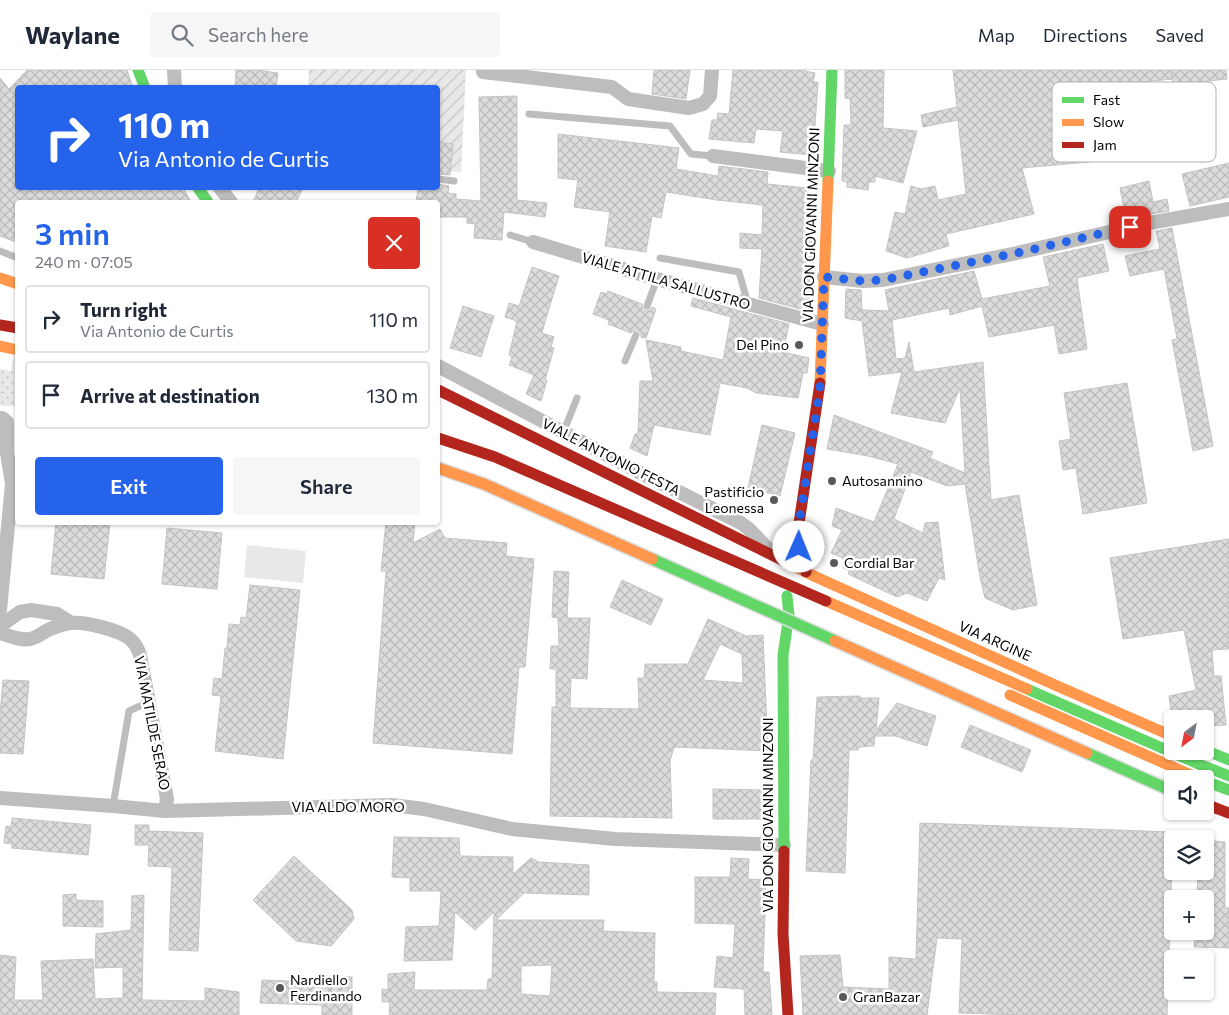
<!DOCTYPE html>
<meta charset="utf-8">
<style>
:root{--surface:#fff;--page:#f6f6f7;--text:#1f2937;--muted:#747a83;--line:#e0e1e3;--accent:#2563eb}
body{margin:0;font-family:Commissioner,sans-serif;background:var(--page);color:var(--text);height:100vh;display:flex;flex-direction:column;font-size:19px;white-space:nowrap}
*{box-sizing:border-box;margin:0}
p{font-size:16px;color:var(--muted)}
.icon{flex:none;width:28px;height:28px;fill:none;stroke:currentColor;stroke-width:2;stroke-linecap:round;stroke-linejoin:round}
.map{position:relative;flex:1;overflow:hidden}
.side{position:absolute;left:15px;top:130px;width:425px;height:325px;display:flex;flex-direction:column;background:var(--surface);border-radius:5px;box-shadow:0 1px 4px #0004}
.side>*{flex:none}
.hud{position:absolute;left:15px;top:15px;width:425px;height:105px;border-radius:5px;box-shadow:0 1px 4px #0004;background:#2563eb;color:#fff;overflow:hidden}
.needle{width:32px;rotate:212deg}
.fabs{position:absolute;left:1164px;top:640px;display:grid;gap:10px}
.fabs a{display:grid;place-items:center;width:50px;height:50px;border-radius:5px;background:var(--surface);box-shadow:0 1px 4px #0004;font-size:25px}
.pin{position:absolute;display:grid;place-items:center;width:42px;height:42px;color:#fff;margin:-21px;border-radius:10px;box-shadow:0 2px 8px #0006}
.me{position:absolute;width:55px;margin:-28px;rotate:1deg;stroke-linejoin:round;filter:drop-shadow(0 0 4px #0008)}
.turn{display:flex;align-items:center;gap:18px;height:105px;padding:0 20px;font-size:22px}
.turn .icon{width:65px;height:65px;stroke-width:2.5}
.turn b{display:block;font-size:35px;line-height:42px}
.round{display:grid;place-items:center;flex:none;width:52px;height:52px;border-radius:5px;background:var(--page)}
.headline{display:flex;align-items:center;justify-content:space-between;height:85px;padding:0 20px}
h1{font-size:30px;font-weight:600;line-height:38px;color:var(--accent)}
.button{display:flex;gap:10px;margin-top:auto;padding:10px 20px}
.button a{flex:1;height:58px;border-radius:5px;background:var(--accent);color:#fff;font-size:20px;font-weight:600;line-height:58px;text-align:center}
.button a+a{background:var(--page);color:var(--text)}
ul{padding:0;list-style:none}
li{display:flex;align-items:center;gap:15px;height:68px;margin:0 10px 8px;padding:0 10px;border:2px solid var(--line);border-radius:5px}
li div{flex:1}
li b{display:block;font-size:19px}
li em{font-style:normal}
header{display:flex;align-items:center;gap:30px;box-sizing:border-box;height:70px;padding:0 25px;background:var(--surface);border-bottom:1px solid var(--line)}
header strong{font-size:24px}
nav{display:flex;gap:28px;margin-inline-start:auto;font-size:18px}
.search{width:350px;height:45px;background:var(--page);display:flex;align-items:center;gap:12px;box-sizing:border-box;padding:0 18px;border-radius:5px;color:var(--muted);font-size:19px}
.map>svg:first-child{display:block}
</style>
<header>
<strong>Waylane</strong>
<div class="search"><svg class="icon" aria-label="search" viewBox="0 0 24 24"><circle cx="10" cy="10" r="6"/><path d="M15 15l6 6"/></svg>Search here</div>
<nav><a>Map</a><a>Directions</a><a>Saved</a></nav>
</header>
<div class="map">
<svg width="1229" height="945" viewBox="0 0 1229 945">
<defs>
<pattern id="grass-dots" width="8" height="8" patternUnits="userSpaceOnUse" patternTransform="scale(1.25)"><rect width="8" height="8" fill="#e8e8e8"/><path d="M2 2h.1M6 6h.1" fill="none" stroke="#c5c5c5" stroke-width="1.8" stroke-linecap="round"/></pattern>
<pattern id="garden-furrows" width="10" height="10" patternUnits="userSpaceOnUse" patternTransform="scale(1.25)"><rect width="10" height="10" fill="#e8e8e8"/><path d="M-1 1l2-2M0 10L10 0M9 11l2-2" fill="none" stroke="#c5c5c5"/></pattern>
<pattern id="building-cross-hatch" width="8" height="8" patternUnits="userSpaceOnUse" patternTransform="scale(1.25)"><rect width="8" height="8" fill="#dcdcdc"/><path d="M0 0l8 8M0 8l8-8" fill="none" stroke="#bbb"/></pattern>
</defs>
<rect width="100%" height="100%" fill="#fff"/>
<polygon fill="url(#grass-dots)" points="17,270 17,336 0,336 0,299 11,301"/>
<polygon fill="#e8e8e8" points="247,475 306,481 303,513 244,507"/>
<polygon fill="url(#garden-furrows)" points="309,0 466,0 461,102 438,100 438,18 308,18"/>
<g fill="url(#building-cross-hatch)" stroke="#c4c4c4" fill-rule="evenodd">
<polygon points="27,0 127,0 133,18 18,18 18,118 183,118 191,132 18,132 18,173 0,166 0,8 9,19"/>
<polygon points="236,0 258,0 278,3 276,18 235,18"/>
<polygon points="654,0 690,0 686,29 652,24"/>
<polygon points="733,0 806,0 805,1 815,3 813,12 818,12 813,85 780,82 783,61 756,59 754,73 709,69 712,50 717,50 718,43 729,44"/>
<polygon points="845,0 884,0 883,58 917,61 903,113 875,106 875,112 869,112 868,120 847,117 847,112 842,111 844,55 851,55 850,29 845,28"/>
<polygon points="953,0 1226,0 1227,9 1173,15 1171,1 1172,9 1135,13 1143,87 1022,98 1034,144 946,164 949,176 907,188 886,181 895,142 905,144 911,116 921,119 935,116 938,130 966,124 958,50 923,57 921,45 957,37"/>
<polygon points="517,26 517,130 547,133 545,147 504,142 502,170 474,168 475,154 467,153 467,147 438,147 438,132 416,132 418,119 438,121 438,114 449,116 448,123 456,124 456,129 481,131 479,27"/>
<polygon points="558,64 679,78 676,99 718,106 719,96 768,102 767,114 807,118 805,140 814,141 808,241 759,228 762,179 740,178 740,163 762,165 763,135 717,130 666,122 661,148 652,146 646,182 605,176 610,142 574,137 578,110 558,108"/>
<polygon points="438,72 453,74 450,105 438,104"/>
<polygon points="1229,93 1229,127 1190,136 1182,104"/>
<polygon points="1149,111 1153,132 1167,129 1169,141 1126,148 1120,118"/>
<polygon points="259,118 303,118 296,132 253,132"/>
<polygon points="1172,158 1213,376 1193,381 1172,270 1177,269 1164,199 1130,206 1125,186 1160,179 1156,161"/>
<polygon points="1103,174 1109,201 1077,208 1087,279 1059,284 1054,255 989,267 982,236 950,245 949,238 892,250 896,289 905,288 909,272 914,302 983,292 991,430 1019,425 1037,535 1013,540 985,528 980,507 965,414 947,416 911,402 894,449 923,463 925,453 938,452 945,510 939,508 927,531 907,523 897,527 848,504 849,501 843,498 843,488 831,483 842,460 832,456 836,438 874,452 898,394 868,386 827,379 834,345 933,382 930,388 965,403 960,318 945,353 891,343 902,302 869,306 862,251 845,248 846,219 861,220 862,240 889,241 885,220 974,201 982,229 1050,216 1043,187"/>
<polygon points="532,197 559,206 547,245 542,263 554,267 551,277 554,278 545,310 547,310 541,331 526,324 534,305 509,295 512,287 509,285 517,251 505,247 509,233 519,236"/>
<polygon points="608,221 642,234 643,239 646,241 650,240 652,237 656,239 646,268 641,267 641,264 638,260 635,260 631,263 608,254 609,250 593,244 601,222 607,224"/>
<polygon points="693,228 789,254 783,282 809,288 807,303 803,303 798,328 756,323 747,318 720,313 710,365 654,355 647,386 630,378 635,364 638,364 640,311 653,311 646,270 681,277 681,281 723,290 731,247 691,236"/>
<polygon points="463,236 494,246 481,287 450,278"/>
<polygon points="1127,313 1147,433 1083,444 1076,398 1063,400 1059,371 1071,369 1064,323"/>
<polygon points="762,355 795,363 780,426 748,418"/>
<polygon points="56,452 110,452 104,509 51,504"/>
<polygon points="386,452 415,452 413,473 440,459 445,468 507,473 506,486 534,489 525,597 519,597 512,684 373,673 386,501 381,501"/>
<polygon points="167,458 222,463 217,519 162,514"/>
<polygon points="1229,469 1229,579 1212,580 1214,606 1221,606 1226,655 1206,656 1205,649 1172,649 1169,626 1196,620 1184,560 1123,569 1110,488"/>
<path d="M 554,501 L 569,502 L 567,548 L 590,548 L 587,609 L 571,608 L 570,638 L 639,639 L 638,608 L 644,608 L 645,594 L 688,594 L 708,549 L 746,566 L 763,565 L 768,681 L 674,677 L 670,691 L 672,748 L 550,746 L 552,637 L 556,637 L 556,599 L 550,599 L 551,576 L 559,576 L 558,548 L 552,547 ZM 720,574 L 742,584 L 743,613 L 703,610 Z"/>
<polygon points="622,510 663,529 651,555 610,537"/>
<polygon points="250,515 300,520 283,689 215,681 221,626 212,625 214,608 222,609 225,578 227,578 229,554 240,555 241,547 246,548"/>
<polygon points="3,610 29,611 23,684 0,683 0,644"/>
<polygon points="860,626 860,628 879,628 876,660 897,633 936,646 927,676 895,666 875,666 874,676 859,677 858,680 849,680 845,803 806,801 811,690 813,690 817,627"/>
<polygon points="970,655 1031,680 1022,702 961,677"/>
<polygon points="713,719 770,720 769,749 713,749"/>
<polygon points="12,748 91,755 88,785 12,778 12,774 4,773 6,756 11,757"/>
<polygon points="920,753 1173,762 1167,945 1020,945 959,943 962,869 937,868 927,945 803,945 800,886 840,885 843,917 889,919 889,887 916,889"/>
<polygon points="135,755 149,755 149,761 203,763 198,881 169,880 172,797 148,796 149,775 135,775"/>
<path d="M 394,767 L 459,768 L 460,786 L 513,787 L 513,804 L 531,788 L 539,792 L 589,795 L 589,825 L 524,823 L 496,850 L 604,850 L 603,861 L 655,863 L 654,912 L 657,912 L 657,922 L 716,923 L 715,945 L 389,945 L 390,932 L 382,932 L 382,919 L 388,920 L 388,904 L 415,902 L 414,920 L 487,920 L 488,909 L 492,909 L 494,842 L 475,860 L 455,842 L 452,890 L 404,891 L 406,857 L 439,856 L 441,821 L 410,821 L 410,808 L 392,807 ZM 552,895 L 550,926 L 521,924 L 521,896 Z"/>
<polygon points="1205,770 1225,772 1225,838 1229,838 1229,878 1194,877 1195,861 1205,861 1205,829 1197,829 1198,801 1205,801"/>
<polygon points="294,786 352,840 354,849 331,876 296,871 253,830"/>
<polygon points="731,788 749,789 748,809 766,810 763,902 769,902 772,945 745,945 744,919 714,917 717,886 733,888 735,854 695,853 695,807 730,807"/>
<polygon points="76,824 76,830 103,831 103,857 63,856 63,825"/>
<polygon points="144,825 142,930 205,931 205,918 239,922 239,945 0,945 0,885 16,887 14,930 43,930 41,891 93,889 95,929 123,928 123,897 95,898 96,864 131,860 132,826"/>
<polygon points="323,906 352,907 352,945 322,945 322,935 260,933 262,910 323,912"/>
</g>
<g fill="none" stroke-linecap="round" stroke-linejoin="round">
<g stroke="#bdbdbd" stroke-width="7">
<polyline points="529,44 670,56 691,84 713,86"/>
<polyline points="438,109 454,111"/>
<polyline points="510,165 533,172"/>
<polyline points="0,181 18,188"/>
<polyline points="660,188 739,202 748,234"/>
<polyline points="647,236 657,209"/>
<polyline points="625,291 636,265"/>
<polyline points="563,363 577,328"/>
<polyline points="113,736 129,641 149,632"/>
</g>
<g stroke="#bdbdbd" stroke-width="14">
<polyline points="174,0 175,18"/>
<polyline points="483,0 483,2 612,17 628,29 689,38 703,34 710,26 712,0"/>
<polyline points="713,86 829,101"/>
<polyline points="220,118 231,132"/>
<polyline points="533,172 657,209 822,254"/>
<polyline points="824,207 863,211 883,210 1017,183 1149,153 1229,139"/>
<polyline points="438,296 639,402 741,453 749,459 770,481"/>
<polyline points="0,540 12,414 7,383 7,352 2,348"/>
<polyline points="0,556 20,542 31,540 57,544 71,553"/>
<path d="M 0,563 C 10,566 20,571 30,569 C 37,568 42,563 48,560 C 54,557 63,554 70,553 C 83,551 120,560 130,569 C 135,573 138,579 140,585 L 167,729 L 165,741"/>
<polyline points="0,728 113,736 165,741 392,735 424,739 512,759 615,769 784,775"/>
</g>
<g stroke="#63d668" stroke-width="11">
<polyline points="138,0 145,18"/>
<polyline points="828,111 832,0"/>
<polyline points="198,118 208,132"/>
<polyline points="1027,619 1201,695 1229,706"/>
<polyline points="1205,680 1229,690"/>
<polyline points="1205,711 1229,720"/>
<polyline points="784,781 783,585 789,545 787,526"/>
</g>
<g stroke="#ff974d" stroke-width="11">
<polyline points="0,208 18,214"/>
<polyline points="0,276 18,280"/>
<polyline points="820,313 828,111"/>
<polyline points="790,494 816,507 1055,615 1172,666"/>
<polyline points="826,531 1027,619"/>
<polyline points="1010,625 1200,709"/>
</g>
<g stroke="#b3261e" stroke-width="11">
<polyline points="0,255 18,258"/>
<polyline points="438,320 790,494"/>
<polyline points="438,368 495,387 826,531"/>
<polyline points="806,502 801,486 798,460 820,313"/>
<polyline points="1205,734 1229,743"/>
<polyline points="784,781 783,864 788,945"/>
</g>
<g stroke="#dbdbdb" stroke-width="14" stroke-linecap="butt">
<g id="fast-bridge">
<polyline points="652,489 835,571"/>
<polyline points="1087,683 1172,721"/>
</g>
</g>
<g stroke="#dbdbdb" stroke-width="14" stroke-linecap="butt">
<g id="slow-bridge">
<polyline points="438,398 484,414 652,489"/>
<polyline points="835,571 1087,683"/>
</g>
</g>
<use href="#fast-bridge" stroke="#63d668" stroke-width="11"/>
<use href="#slow-bridge" stroke="#ff974d" stroke-width="11"/>
</g>
<g fill="none" stroke-linecap="round" stroke-linejoin="round">
<polyline stroke="#2563eb" stroke-width="9" stroke-dasharray="0 16.2" points="799,477 798,460 820,318 824,207 863,211 883,210 1017,183 1130,157"/>
</g>
<g fill="#595959" stroke="#fff" stroke-width="2">
<circle cx="799" cy="275" r="5"/>
<circle cx="832" cy="411" r="5"/>
<circle cx="774" cy="430" r="5"/>
<circle cx="834" cy="493" r="5"/>
<circle cx="280" cy="918" r="5"/>
<circle cx="843" cy="927" r="5"/>
</g>
<g text-anchor="middle" stroke-width="5" stroke-linejoin="round" paint-order="stroke">
<g font-size="14" fill="#000" stroke="#fff">
<text transform="translate(811 155) rotate(-88)" y="5">VIA DON GIOVANNI MINZONI</text>
<text transform="translate(666 211) rotate(16)" y="5">VIALE ATTILA SALLUSTRO</text>
<text transform="translate(611 387) rotate(27)" y="5">VIALE ANTONIO FESTA</text>
<text transform="translate(995 571) rotate(24)" y="5">VIA ARGINE</text>
<text transform="translate(152 653) rotate(79)" y="5">VIA MATILDE SERAO</text>
<text x="348" y="742">VIA ALDO MORO</text>
<text transform="translate(768 745) rotate(-90)" y="5">VIA DON GIOVANNI MINZONI</text>
</g>
<g font-size="14" fill="#000" stroke="#fff" text-anchor="start">
<text x="789" y="280" text-anchor="end">Del Pino</text>
<text x="842" y="416">Autosannino</text>
<text x="764" y="427" text-anchor="end">Pastificio<tspan x="764" dy="16">Leonessa</tspan></text>
<text x="844" y="498">Cordial Bar</text>
<text x="290" y="915">Nardiello<tspan x="290" dy="16">Ferdinando</tspan></text>
<text x="853" y="932">GranBazar</text>
</g>
</g>
<rect x="1052" y="12" width="164" height="80" rx="8" fill="#fff" stroke="#b2b2b2" stroke-width="1"/>
<rect x="1062" y="27" width="22" height="6" fill="#63d668"/>
<rect x="1062" y="49" width="22" height="7" fill="#ff974d"/>
<rect x="1062" y="72" width="22" height="6" fill="#b3261e"/>
<g font-size="14" fill="#000">
<text x="1093" y="35">Fast</text>
<text x="1093" y="57">Slow</text>
<text x="1093" y="80">Jam</text>
</g>
</svg>
<div class="fabs">
<a><svg class="needle" viewBox="-14 -14 28 28"><path d="M0-13l5 13h-10z" fill="#e53935"/><path d="M0 13l5-13h-10z" fill="#747a83"/></svg></a>
<a><svg class="icon" aria-label="sound" viewBox="0 0 24 24"><path d="M4 9h4l5-4v14l-5-4H4zM17 9q2 3 0 6"/></svg></a>
<a><svg class="icon" aria-label="layers" viewBox="0 0 24 24"><path d="M12 4l9 5-9 5-9-5zM3 14l9 5 9-5"/></svg></a>
<a>+</a>
<a>−</a>
</div>
<div class="pin" style="left:1130px;top:157px;background:#d93025"><svg class="icon" aria-label="arrive" viewBox="0 0 24 24"><path d="M6 21V4h12l-3 4 3 4H6"/></svg></div>
<svg class="me" style="left:799px;top:477px" viewBox="-20 -20 40 40"><circle r="19" fill="#fff"/><path d="M0-13L10 11 0 6-10 11z" fill="#2563eb"/></svg>
<div class="hud">
<div class="turn"><svg class="icon" aria-label="right" viewBox="0 0 24 24"><path d="M7 20v-9h11M14 6l5 5-5 5"/></svg><div><b>110 m</b>Via Antonio de Curtis</div></div>
</div>
<section class="side">
<div class="headline"><div><h1>3 min</h1><p>240 m · 07:05</p></div><a class="round" style="background:#d93025;color:#fff"><svg class="icon" aria-label="close" viewBox="0 0 24 24"><path d="M6 6l12 12M18 6L6 18"/></svg></a></div>
<ul>
<li><svg class="icon" aria-label="right" viewBox="0 0 24 24"><path d="M7 20v-9h11M14 6l5 5-5 5"/></svg><div><b>Turn right</b><p>Via Antonio de Curtis</p></div><em>110 m</em></li>
<li><svg class="icon" aria-label="arrive" viewBox="0 0 24 24"><path d="M6 21V4h12l-3 4 3 4H6"/></svg><div><b>Arrive at destination</b></div><em>130 m</em></li>
</ul>
<div class="button"><a>Exit</a><a>Share</a></div>
</section>
</div>
